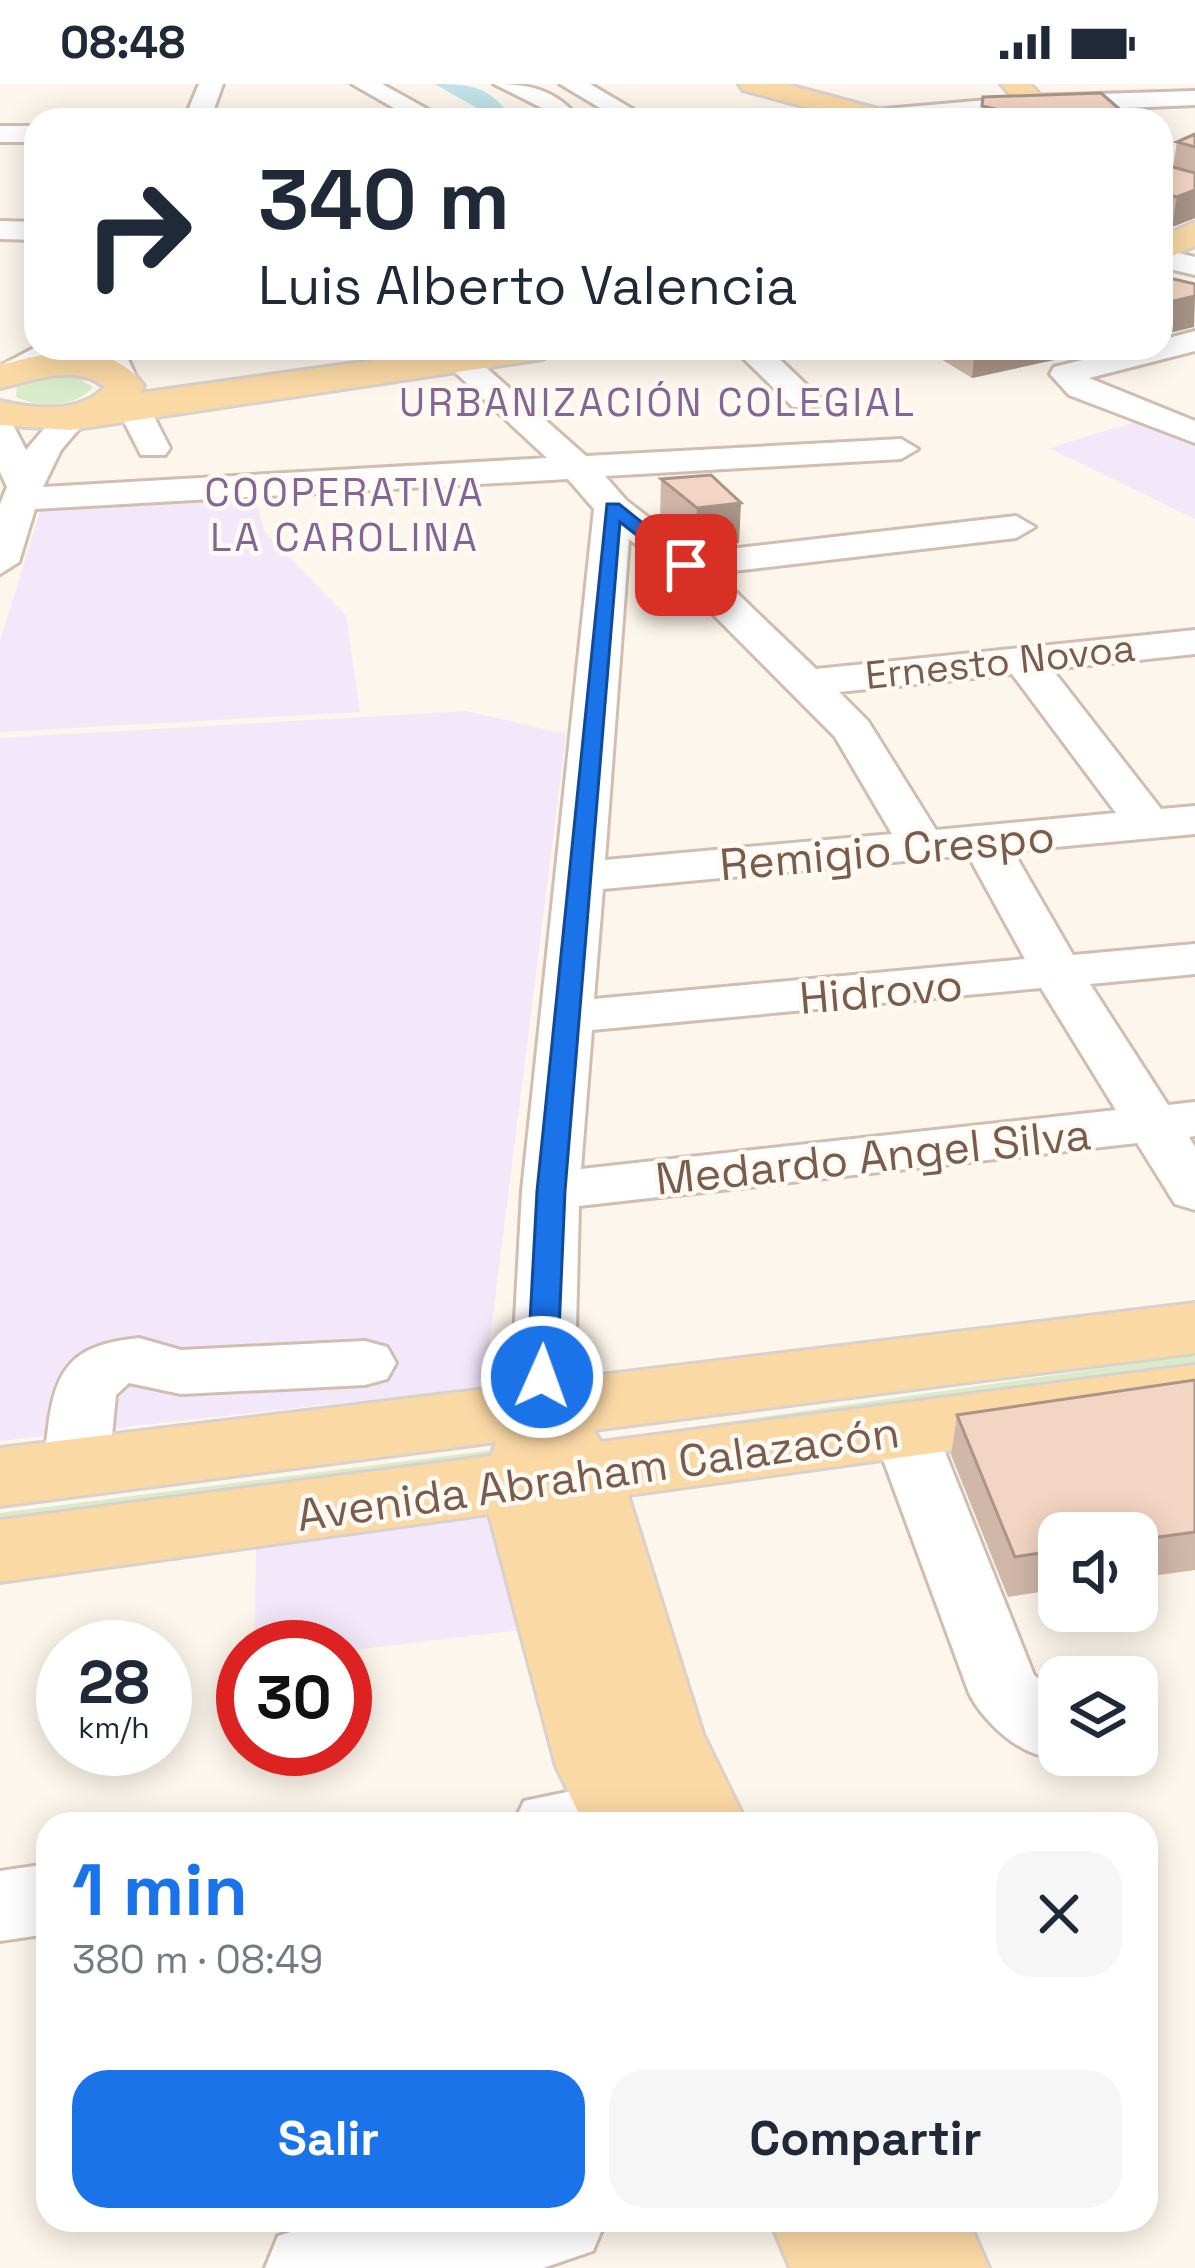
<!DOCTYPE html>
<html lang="es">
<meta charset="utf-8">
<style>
:root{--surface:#fff;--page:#f6f6f7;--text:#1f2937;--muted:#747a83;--accent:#1a73e8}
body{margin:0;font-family:"Space Grotesk",sans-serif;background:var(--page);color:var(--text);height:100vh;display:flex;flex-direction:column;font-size:45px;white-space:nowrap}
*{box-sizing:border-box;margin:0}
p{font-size:39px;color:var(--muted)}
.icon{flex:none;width:66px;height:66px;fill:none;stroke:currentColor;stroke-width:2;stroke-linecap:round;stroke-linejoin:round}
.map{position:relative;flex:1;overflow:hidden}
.drawer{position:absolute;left:36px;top:1728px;width:1122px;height:420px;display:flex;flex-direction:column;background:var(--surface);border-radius:36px;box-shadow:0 6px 30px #0003}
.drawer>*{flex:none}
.guide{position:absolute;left:24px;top:24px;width:1149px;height:252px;border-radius:36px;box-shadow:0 6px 30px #0003;background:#fff;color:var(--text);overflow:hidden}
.tools{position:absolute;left:1038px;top:1428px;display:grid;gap:24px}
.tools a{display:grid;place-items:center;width:120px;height:120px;border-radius:24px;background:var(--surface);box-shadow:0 6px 30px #0003;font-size:60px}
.speed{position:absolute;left:36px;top:1536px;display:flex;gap:24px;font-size:60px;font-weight:700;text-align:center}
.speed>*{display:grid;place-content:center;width:156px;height:156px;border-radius:50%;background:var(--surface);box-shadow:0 6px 30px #0003;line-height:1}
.speed small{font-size:30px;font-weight:400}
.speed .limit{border:18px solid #d22;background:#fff;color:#111}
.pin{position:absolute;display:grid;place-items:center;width:102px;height:102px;color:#fff;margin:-51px;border-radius:24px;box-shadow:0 6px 18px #0006}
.me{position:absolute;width:132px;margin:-66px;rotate:2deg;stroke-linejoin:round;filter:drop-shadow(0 0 9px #0008)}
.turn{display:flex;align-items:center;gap:42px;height:252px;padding:0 36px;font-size:54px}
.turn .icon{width:156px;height:156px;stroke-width:2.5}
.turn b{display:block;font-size:84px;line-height:102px}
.round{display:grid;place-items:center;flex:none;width:126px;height:126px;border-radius:36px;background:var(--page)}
.head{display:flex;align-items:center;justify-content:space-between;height:204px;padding:0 36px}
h1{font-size:72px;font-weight:700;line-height:90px;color:var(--accent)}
.action{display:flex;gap:24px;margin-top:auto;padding:24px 36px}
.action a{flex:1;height:138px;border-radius:36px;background:var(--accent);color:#fff;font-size:48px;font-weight:700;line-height:138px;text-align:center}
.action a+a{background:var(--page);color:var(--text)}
.status{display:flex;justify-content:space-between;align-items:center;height:84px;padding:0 60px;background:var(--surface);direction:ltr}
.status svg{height:33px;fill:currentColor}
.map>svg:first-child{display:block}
</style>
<div class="status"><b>08:48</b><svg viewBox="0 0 49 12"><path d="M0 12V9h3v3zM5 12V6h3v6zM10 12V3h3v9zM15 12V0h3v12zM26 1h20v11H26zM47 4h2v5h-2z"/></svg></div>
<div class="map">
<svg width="1195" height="2184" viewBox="0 0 1195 2184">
<rect width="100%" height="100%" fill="#fdf6ec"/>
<g fill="#f3e8fa">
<polygon points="1138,337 1195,360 1195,435 1049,364"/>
<polygon points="254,405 264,447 346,531 360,628 0,648 0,557 41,424"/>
<polygon points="466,627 566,650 484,1303 0,1357 0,654"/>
<polygon points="493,1424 528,1545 345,1567 345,1563 255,1563 256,1453"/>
</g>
<g fill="#d8ecc9">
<path d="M 47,292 L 74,292 L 93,303 C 76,324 39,324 16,313 L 17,303 Z"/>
<polygon points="1195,1271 1195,1287 589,1370 587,1358"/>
<polygon points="493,1366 496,1382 0,1444 0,1429"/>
</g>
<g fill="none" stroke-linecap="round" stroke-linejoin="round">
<path fill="#bfe3e8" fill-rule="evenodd" d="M 435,0 C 473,0 491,3 513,36 L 483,36 L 475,23 Z"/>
<g stroke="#d1beb0" stroke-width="6">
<g id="minor">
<polygon points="199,0 223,0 210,36 184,36"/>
<polygon points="352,0 382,0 447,36 415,36"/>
<path d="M 494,0 C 530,0 557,6 580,36 L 554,36 L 544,25 Z"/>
<polygon points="560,0 590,0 651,36 620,36"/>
<polygon points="1195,7 1195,21 838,36 851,28 1032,12"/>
<rect x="0" y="42" width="36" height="16"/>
<polygon points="0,137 36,138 36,156 0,155"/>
<polygon points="1161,165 1195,173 1195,191 1161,183"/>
<polygon points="1195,247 1195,267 1089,294 1195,337 1195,359 1069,311 1050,290 1054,283 1130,264 1161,264 1161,256"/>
<polygon points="36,263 75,264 23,296 0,296 0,282"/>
<polygon points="91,264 123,264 136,293 132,300 108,300"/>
<path d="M 429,264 L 464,264 L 586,372 L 901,355 L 918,365 L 901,375 L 605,392 L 626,416 L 694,469 L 1016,432 L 1035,443 L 1016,454 L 716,489 L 816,585 L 1195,546 L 1195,570 L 1052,585 L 1161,725 L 1195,722 L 1195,750 L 1013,767 L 1073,871 L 1195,860 L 1195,890 L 1090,900 L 1168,1021 L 1195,1018 L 1195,1052 L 1189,1053 L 1195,1063 L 1195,1126 L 1175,1120 L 1137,1059 L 579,1122 L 574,1328 L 565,1344 L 542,1351 L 519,1344 L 510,1328 L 522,1107 L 594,425 L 568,395 L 35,425 L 19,478 L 0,490 L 0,420 L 7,403 L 0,388 L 0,336 L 12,339 L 26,366 L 61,325 L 85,325 L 90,332 L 61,366 L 43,403 L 547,374 ZM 629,455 L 672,489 L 835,653 L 892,750 L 605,776 ZM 1012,590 L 1116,729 L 936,746 L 868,637 L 839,608 ZM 968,771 L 1025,875 L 594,915 L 603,805 ZM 1041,904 L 1116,1026 L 581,1085 L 592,946 Z"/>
<polygon points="733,264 768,264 822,316 817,323 793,323"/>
<polygon points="134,314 146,317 170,364 165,371 141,371 117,324"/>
<path d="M 139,1254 L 181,1266 L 365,1257 L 387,1263 L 396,1279 L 387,1295 L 365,1301 L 181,1310 L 129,1299 L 116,1311 L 109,1383 L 99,1400 L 76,1407 L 53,1400 C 41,1380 45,1367 48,1344 C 56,1281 74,1261 139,1254 Z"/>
<path d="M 905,1324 L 928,1331 L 937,1348 L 1034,1591 L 1059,1612 L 1059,1671 L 1070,1671 C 1031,1684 984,1640 969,1609 L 873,1348 L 882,1331 Z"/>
<polygon points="624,1696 651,1706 662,1729 657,1740 513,1740 524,1717"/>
<polygon points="48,1780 48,1850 0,1857 0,1787"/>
<polygon points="326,2136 606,2136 593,2167 543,2184 265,2184 278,2152"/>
</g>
</g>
<g stroke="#dad1cd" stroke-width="6">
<g id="major">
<polygon points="739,0 785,0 897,30 901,36 854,36 743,6"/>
<polygon points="1001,0 1030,0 1063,36 1033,36"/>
<polygon points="1195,138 1195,162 1161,177 1161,153"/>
<path d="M 463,264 L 561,264 L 543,275 L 70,346 L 0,341 L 0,317 C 35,325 79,330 105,303 C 75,279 34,296 0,304 L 0,281 C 48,268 111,254 144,302 L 140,309 Z"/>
<polygon points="1195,1219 1195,1269 593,1346 601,1358 1195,1281 1195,1333 628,1411 703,1650 747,1740 584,1740 556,1682 489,1430 0,1498 0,1436 491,1372 496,1358 0,1422 0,1364"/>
<polygon points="770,2136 968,2136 989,2184 790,2184"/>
</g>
</g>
<use href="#minor" fill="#fff" fill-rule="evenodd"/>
<use href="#major" fill="#fbd9a5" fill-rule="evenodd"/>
</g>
<g fill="#d1b7a8">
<polygon points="983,13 1132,36 981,36"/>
<polygon points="1195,50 1195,134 1172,143 1161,141 1161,53 1169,56 1165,81 1173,83 1177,58"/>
<polygon points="923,264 1109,264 972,294"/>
<polygon points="661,395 739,459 695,464 660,434"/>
<polygon points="1195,1296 1195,1486 1137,1494 1137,1449 1059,1449 1059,1505 1008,1513 951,1371 957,1331"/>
</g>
<g fill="#aa9588">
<polygon points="1169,56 1164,85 1161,87 1161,60"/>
<polygon points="1195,106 1195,134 1172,143 1177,113"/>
<polygon points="1195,212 1194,243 1161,251 1161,231 1165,219"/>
<polygon points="975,264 1109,264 972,294"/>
<polygon points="741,419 739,459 695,464 697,424"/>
</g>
<g fill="#f3d5c3" stroke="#aa9588" stroke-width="3">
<polygon points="1101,9 1132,36 1042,36 982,22 983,13"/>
<polygon points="1195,50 1195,63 1177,58"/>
<polygon points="1161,62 1162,80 1195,89 1195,106 1177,113 1161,109"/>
<polygon points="1161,183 1165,193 1195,200 1195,212 1165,219 1161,227"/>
<polygon points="711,391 741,419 697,424 661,395"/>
<polygon points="1195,1296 1195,1448 1137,1456 1137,1449 1059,1449 1059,1466 1015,1473 957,1331"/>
</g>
<polygon fill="#1a73e8" stroke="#114b97" stroke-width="3" points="607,420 619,420 695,481 680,485 620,438 565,1107 557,1293 542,1303 527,1293 537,1107"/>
<g text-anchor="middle" stroke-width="9" stroke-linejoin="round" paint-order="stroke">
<g font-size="39" letter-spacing="3" fill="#846695" stroke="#fffaf3">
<text x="658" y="332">URBANIZACIÓN COLEGIAL</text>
<text x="345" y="422">COOPERATIVA<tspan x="345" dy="45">LA CAROLINA</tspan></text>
</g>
<g font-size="39" fill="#7a5c4d" stroke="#fffaf3">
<text transform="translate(1000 577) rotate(-6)" y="14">Ernesto Novoa</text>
</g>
<g font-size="45" fill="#7a5c4d" stroke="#fffaf3">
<text transform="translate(887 766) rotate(-5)" y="16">Remigio Crespo</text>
<text transform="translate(881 907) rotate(-5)" y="16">Hidrovo</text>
<text transform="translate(873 1072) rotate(-6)" y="16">Medardo Angel Silva</text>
<text transform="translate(598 1389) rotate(-8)" y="16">Avenida Abraham Calazacón</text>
</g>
</g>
</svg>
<div class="tools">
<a><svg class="icon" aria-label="sound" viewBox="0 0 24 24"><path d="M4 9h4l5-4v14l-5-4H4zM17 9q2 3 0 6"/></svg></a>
<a><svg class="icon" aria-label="layers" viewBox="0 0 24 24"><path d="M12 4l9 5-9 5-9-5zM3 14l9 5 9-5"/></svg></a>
</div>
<div class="speed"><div>28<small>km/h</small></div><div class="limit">30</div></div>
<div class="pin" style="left:686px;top:481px;background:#d93025"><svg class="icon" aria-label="arrive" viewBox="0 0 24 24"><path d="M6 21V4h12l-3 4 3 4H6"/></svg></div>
<svg class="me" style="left:542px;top:1293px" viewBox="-20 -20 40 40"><circle r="17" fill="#1a73e8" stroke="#fff" stroke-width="3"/><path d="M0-11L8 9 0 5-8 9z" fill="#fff"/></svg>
<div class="guide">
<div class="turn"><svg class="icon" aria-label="right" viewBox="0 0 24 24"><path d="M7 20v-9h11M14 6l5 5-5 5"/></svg><div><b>340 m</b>Luis Alberto Valencia</div></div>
</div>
<section class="drawer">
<div class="head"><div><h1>1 min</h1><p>380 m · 08:49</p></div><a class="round"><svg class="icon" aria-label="close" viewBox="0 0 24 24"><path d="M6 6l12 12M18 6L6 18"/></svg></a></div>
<div class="action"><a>Salir</a><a>Compartir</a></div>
</section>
</div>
